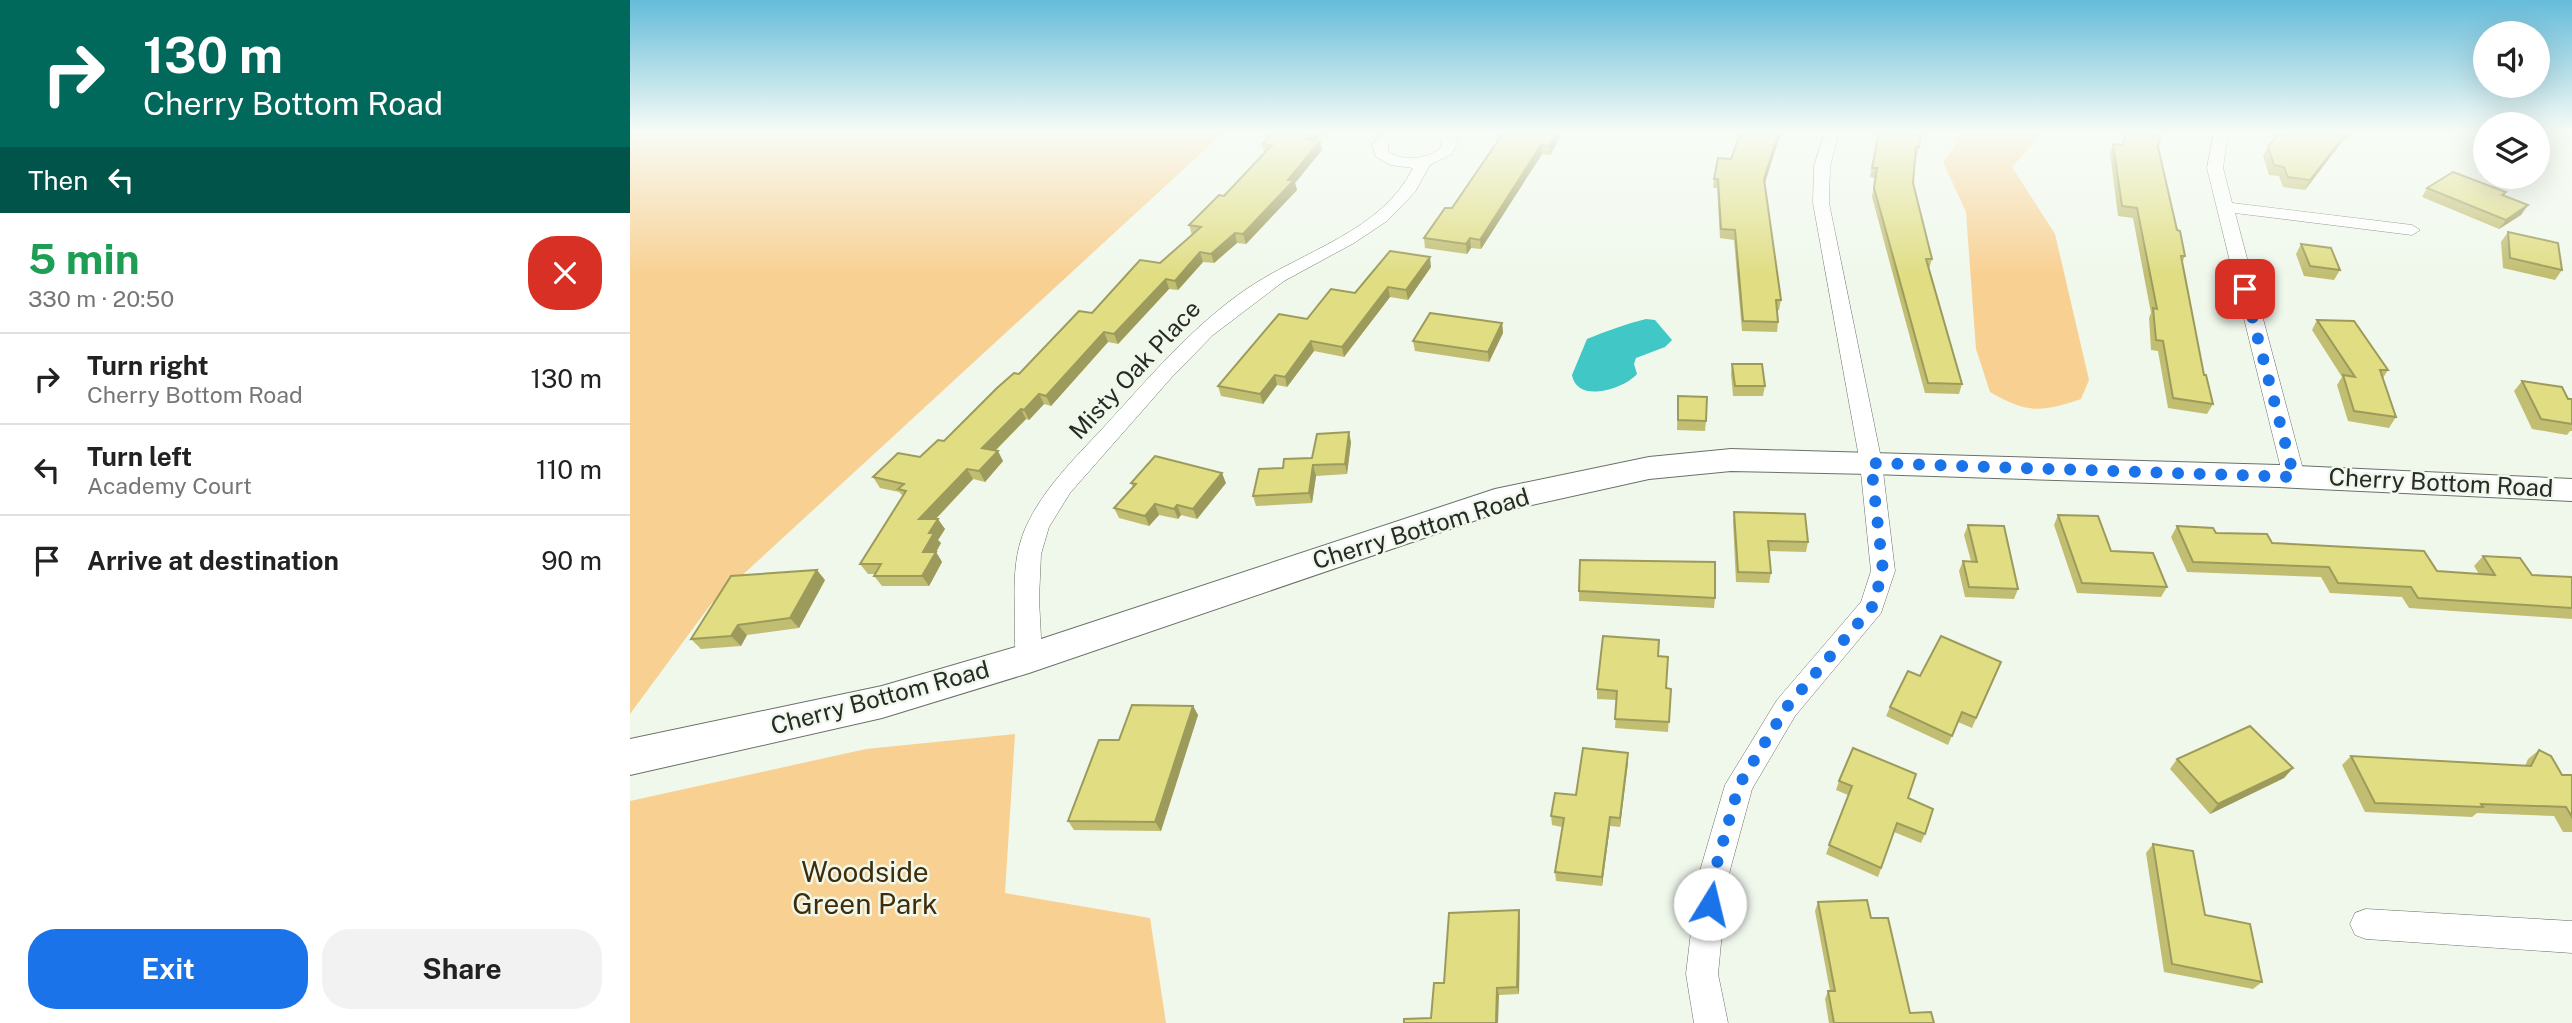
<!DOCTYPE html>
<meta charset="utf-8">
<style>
:root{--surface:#fff;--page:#f2f2f2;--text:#222;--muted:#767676;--line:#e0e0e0;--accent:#1a73e8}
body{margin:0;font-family:"Public Sans",sans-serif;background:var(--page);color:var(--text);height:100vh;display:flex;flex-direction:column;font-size:26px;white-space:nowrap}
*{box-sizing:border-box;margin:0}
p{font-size:23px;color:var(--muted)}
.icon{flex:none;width:38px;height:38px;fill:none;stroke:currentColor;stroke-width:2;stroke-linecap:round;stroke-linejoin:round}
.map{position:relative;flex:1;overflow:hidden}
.side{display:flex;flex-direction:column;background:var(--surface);width:630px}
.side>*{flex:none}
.guide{background:#00695c;color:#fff;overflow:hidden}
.controls{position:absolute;left:1843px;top:21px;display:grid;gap:14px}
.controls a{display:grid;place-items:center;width:77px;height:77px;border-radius:50%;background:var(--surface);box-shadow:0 7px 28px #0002;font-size:35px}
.pin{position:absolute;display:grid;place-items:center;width:60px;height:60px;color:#fff;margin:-30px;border-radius:14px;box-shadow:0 4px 10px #0006}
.me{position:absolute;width:77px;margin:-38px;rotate:9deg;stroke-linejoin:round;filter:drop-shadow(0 0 5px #0008)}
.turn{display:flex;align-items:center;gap:24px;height:147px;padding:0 28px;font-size:32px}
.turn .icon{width:91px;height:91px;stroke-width:2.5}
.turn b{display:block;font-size:49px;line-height:60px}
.then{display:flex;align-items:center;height:66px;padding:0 28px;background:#0003;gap:14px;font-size:26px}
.round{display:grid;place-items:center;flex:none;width:74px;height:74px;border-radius:28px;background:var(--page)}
.overview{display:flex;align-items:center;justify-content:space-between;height:119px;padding:0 28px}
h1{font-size:42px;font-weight:700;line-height:52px;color:#1e9e55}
.action{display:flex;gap:14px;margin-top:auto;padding:14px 28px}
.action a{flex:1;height:80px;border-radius:28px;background:var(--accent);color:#fff;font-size:28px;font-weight:700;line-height:80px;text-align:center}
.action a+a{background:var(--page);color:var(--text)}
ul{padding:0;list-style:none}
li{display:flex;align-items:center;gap:21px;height:91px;padding:0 28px;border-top:2px solid var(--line)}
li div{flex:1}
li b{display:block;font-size:26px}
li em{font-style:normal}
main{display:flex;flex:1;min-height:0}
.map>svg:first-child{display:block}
</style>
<main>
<section class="side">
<div class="guide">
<div class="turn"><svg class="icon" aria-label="right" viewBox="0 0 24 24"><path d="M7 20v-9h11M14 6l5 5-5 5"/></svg><div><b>130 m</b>Cherry Bottom Road</div></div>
<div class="then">Then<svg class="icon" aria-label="left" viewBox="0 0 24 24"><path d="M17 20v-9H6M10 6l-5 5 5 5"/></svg></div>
</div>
<div class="overview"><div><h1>5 min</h1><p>330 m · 20:50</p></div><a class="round" style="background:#d93025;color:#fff"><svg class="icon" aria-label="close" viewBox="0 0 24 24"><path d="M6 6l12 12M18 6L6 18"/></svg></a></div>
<ul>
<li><svg class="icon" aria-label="right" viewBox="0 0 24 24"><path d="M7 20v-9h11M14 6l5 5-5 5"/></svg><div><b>Turn right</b><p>Cherry Bottom Road</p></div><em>130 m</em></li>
<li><svg class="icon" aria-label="left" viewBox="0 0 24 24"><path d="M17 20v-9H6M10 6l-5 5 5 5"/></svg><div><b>Turn left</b><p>Academy Court</p></div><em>110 m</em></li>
<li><svg class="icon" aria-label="arrive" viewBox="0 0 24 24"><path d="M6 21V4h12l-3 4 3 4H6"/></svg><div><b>Arrive at destination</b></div><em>90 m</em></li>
</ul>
<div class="action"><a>Exit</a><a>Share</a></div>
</section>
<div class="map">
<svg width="1942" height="1023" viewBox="0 0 1942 1023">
<rect width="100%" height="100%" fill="#f0f8ec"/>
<g fill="#f8d092">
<polygon points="0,132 594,132 81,604 0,714"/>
<path d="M 1328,132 L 1413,132 L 1382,167 L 1425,234 L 1459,380 L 1451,399 C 1410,413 1397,413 1360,392 L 1346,349 L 1336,212 L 1313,162 L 1324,148 Z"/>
<polygon points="385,734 375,893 520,918 536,1023 0,1023 0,801 236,749"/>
</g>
<path fill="#40c7c6" d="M 1016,319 L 1025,320 L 1042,340 L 1035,347 L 1006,358 L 1004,364 L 1007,374 C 994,389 947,404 942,375 L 957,339 C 976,331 996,324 1016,319 Z"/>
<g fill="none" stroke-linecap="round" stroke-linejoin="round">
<g stroke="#6a7167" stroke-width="1">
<g id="street">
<path d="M 756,132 L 773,132 L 758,145 L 758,152 C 775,162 794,159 810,149 L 812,142 L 803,132 L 819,132 L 828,141 L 822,154 L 800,165 L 785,192 L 757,221 L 724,243 L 654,281 L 583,335 L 542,377 L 440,493 L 419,527 L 411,554 L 409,599 L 412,658 L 408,665 L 399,668 L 390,665 C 383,652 385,634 385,618 C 384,588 383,557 395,529 C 412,490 444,459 473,428 C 518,379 562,326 618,288 C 673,251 752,231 783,168 L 761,165 L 746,157 L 742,144 Z"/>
<polygon points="1195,132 1209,132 1200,166 1199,203 1252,463 1265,571 1251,613 1165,716 1122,789 1097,881 1088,974 1098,1023 1064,1023 1056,974 1067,881 1095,785 1147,700 1231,602 1241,571 1230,463 1183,203 1184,166"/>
<polygon points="1584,132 1598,132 1593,168 1602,203 1782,225 1790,230 1782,235 1605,213 1675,477 1672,482 1664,485 1656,482 1653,477 1577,168"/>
<polygon points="1736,909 1942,921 1942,953 1736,939 1725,935 1720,924 1725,913"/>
</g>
</g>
<g stroke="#6a7167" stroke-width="2">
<polygon id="secondary" points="1101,449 1648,465 1942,479 1942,501 1648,487 1241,474 1101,471 1019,479 870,512 399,673 252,718 0,775 0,739 252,686 399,643 865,489 1019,457"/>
</g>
<use href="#street" fill="#fff" fill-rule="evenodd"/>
<use href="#secondary" fill="#fff" fill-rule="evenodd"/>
</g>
<g fill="#c1be71">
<polygon points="694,132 686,140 690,141 692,150 665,183 667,190 616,244 607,243 584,263 573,262 548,290 539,289 488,344 478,342 421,406 414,404 399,420 396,419 365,451 373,461 355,482 343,479 306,519 315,529 308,540 311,543 306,552 312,562 299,586 252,586 244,576 245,574 238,574 230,564 273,496 269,492 250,488 243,477 290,457 314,441 389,374 462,313 530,263 562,235 559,225 594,196 634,153 632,144"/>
<polygon points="874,132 930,132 930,138 920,155 912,154 851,249 841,248 837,254 795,248 794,238 822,208"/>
<polygon points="1111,132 1151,132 1134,184 1151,300 1149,310 1147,310 1148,322 1147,332 1112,331 1104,240 1090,238 1087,188 1083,188 1084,179 1101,159"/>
<polygon points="1249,132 1289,147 1287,156 1286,156 1283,183 1302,259 1299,269 1332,384 1329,394 1295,393 1242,197 1245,178 1240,177"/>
<polygon points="1495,132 1531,132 1528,147 1547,230 1555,256 1552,263 1574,375 1583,404 1577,414 1538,408 1528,351 1521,350 1519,318 1521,313 1503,218 1488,216 1480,153 1483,144 1492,145"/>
<polygon points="1650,132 1723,132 1714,139 1675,190 1653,187 1649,176 1639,175 1633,156 1638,146"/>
<polygon points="1797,188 1876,192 1874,196 1891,215 1869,229 1792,197"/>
<polygon points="1878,232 1932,270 1925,280 1873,268 1871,242"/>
<polygon points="1671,244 1710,270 1704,280 1674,276 1666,254"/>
<polygon points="801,267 778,300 760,297 714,357 684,351 657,387 647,385 633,404 591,396 588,386 725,293"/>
<polygon points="1687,320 1758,370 1753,378 1766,417 1759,428 1718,421 1707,385 1712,377 1682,330"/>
<polygon points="872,323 873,333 859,362 785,351 783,341"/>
<polygon points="1102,364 1135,386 1133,396 1103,396 1101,374"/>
<polygon points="1892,381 1942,399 1942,431 1940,431 1937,435 1902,429 1884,391"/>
<polygon points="1048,396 1076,421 1075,431 1047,430"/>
<polygon points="721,442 717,474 686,476 682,503 626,506 623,496 653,468 682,458"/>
<polygon points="501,483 596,483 567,519 551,515 548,519 529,515 519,526 489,518 484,508 503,487"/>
<polygon points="1104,512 1178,542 1176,552 1139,551 1141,573 1139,583 1106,582 1103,522"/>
<polygon points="1428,515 1481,551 1537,587 1531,597 1447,593 1424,525"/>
<polygon points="1338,525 1388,589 1384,599 1335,597 1329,571 1333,561 1341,561 1334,535"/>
<polygon points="1547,526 1807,571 1849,574 1844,566 1853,556 1902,575 1942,577 1942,619 1779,608 1772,597 1700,593 1691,577 1557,572 1541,537"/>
<polygon points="195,580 169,628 117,635 111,646 71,649 61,639"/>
<polygon points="949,591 1085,598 1084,608 949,601"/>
<polygon points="1028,656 1036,688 1041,689 1038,732 985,728 987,700 967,699 967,689"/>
<polygon points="1371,662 1342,728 1328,722 1318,745 1256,716 1260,707 1290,676"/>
<polygon points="563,706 568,715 531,831 444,830 438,821 489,740"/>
<polygon points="1909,750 1932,775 1942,775 1942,832 1933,832 1924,816 1847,813 1842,817 1735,812 1712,765 1721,756 1895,766 1898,759"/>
<polygon points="998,753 990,827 980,826 972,886 926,881 925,872 932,827 922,825 921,816"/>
<polygon points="1547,759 1663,768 1654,778 1580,814 1540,769"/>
<polygon points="1209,781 1278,798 1295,834 1291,843 1264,832 1248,877 1196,854 1218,795 1206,790"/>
<polygon points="1523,844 1575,915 1632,982 1623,989 1534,972 1516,853"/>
<polygon points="1188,902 1241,918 1280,1013 1304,1023 1199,1023 1195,999 1198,991 1200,991 1185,911"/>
<polygon points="889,910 890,919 889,994 869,995 801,1018 814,983"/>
</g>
<g fill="#9d9b5c">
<polygon points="683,132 694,132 678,149 676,139"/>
<polygon points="927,132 930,132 930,138 920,155 919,146"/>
<polygon points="1149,132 1151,132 1133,189 1134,179"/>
<polygon points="1717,132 1723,132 1714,139 1675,190 1680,180"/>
<polygon points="690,141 692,150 665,183 667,190 616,244 613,234"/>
<polygon points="911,145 912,154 851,249 850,240"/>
<polygon points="1898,205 1891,215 1869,229 1876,220"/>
<polygon points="605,233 607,243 584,263 581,254"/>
<polygon points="840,238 841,248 837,254 836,244"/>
<polygon points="570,252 573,262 548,290 545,281"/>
<polygon points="800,257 801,267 778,300 776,290"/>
<polygon points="536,279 539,289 488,344 484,334"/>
<polygon points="758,287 760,297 714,357 712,347"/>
<polygon points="872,323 873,333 859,362 858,352"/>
<polygon points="474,332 478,342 421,406 416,396"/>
<polygon points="681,341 684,351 657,387 655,377"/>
<polygon points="645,375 647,385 633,404 630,394"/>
<polygon points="409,394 414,404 399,420 394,410"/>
<polygon points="391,409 396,419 358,458 352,448"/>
<polygon points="719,432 721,442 717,474 715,464"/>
<polygon points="368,451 373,461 355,482 349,471"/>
<polygon points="683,465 686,476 682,503 679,493"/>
<polygon points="337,469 343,479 296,529 289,519"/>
<polygon points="592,473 596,483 567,519 563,509"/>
<polygon points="525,504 529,515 519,526 515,516"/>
<polygon points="547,505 551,515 548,519 544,509"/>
<polygon points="308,519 315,529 308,540 311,543 306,552 312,562 299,586 292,576 293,552 299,533"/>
<polygon points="187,570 195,580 169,628 160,618"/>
<polygon points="108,625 117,635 111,646 101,636"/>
<polygon points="563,706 568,715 531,831 525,822"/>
<polygon points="998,753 998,763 990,827 990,818"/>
<polygon points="1663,768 1654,778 1580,814 1588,804"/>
<polygon points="980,817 980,826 972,886 972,877"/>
<polygon points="889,910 890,919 889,994 887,987"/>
<polygon points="867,988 869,995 868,1023 866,1023"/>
</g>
<g fill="#e0dd83" stroke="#9d9b5c" stroke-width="2">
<polygon points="643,132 683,132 676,139 690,141 658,180 664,180 613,234 605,233 581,254 570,252 545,281 536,279 484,334 474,332 416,396 409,394 394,410 391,409 352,448 368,451 349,471 337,469 289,519 308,519 299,533 304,533 293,552 306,552 292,576 244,576 251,564 230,564 276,491 268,489 274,484 243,477 268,453 290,457 308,440 314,441 367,388 384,373 389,374 449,311 462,313 510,260 530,263 571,227 559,225 589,195 594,196 642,145 632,144"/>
<polygon points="874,132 927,132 919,146 911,145 850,240 840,238 836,244 794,238 815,208 822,208"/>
<polygon points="1111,132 1149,132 1134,179 1151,300 1146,300 1148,322 1113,321 1105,230 1091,229 1088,179 1084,179 1088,158 1101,159"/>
<polygon points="1249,132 1291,132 1289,147 1286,147 1283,183 1302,259 1296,259 1332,384 1298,383 1244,188 1247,168 1242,168"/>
<polygon points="1496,132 1531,132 1528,147 1547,230 1550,231 1555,256 1551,256 1574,375 1576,375 1583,404 1543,398 1533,341 1526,340 1523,308 1527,309 1507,208 1492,206 1483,144 1493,145"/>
<polygon points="1650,132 1717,132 1680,180 1658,177 1654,167 1644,165 1638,146"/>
<polygon points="1823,172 1876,192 1872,195 1898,205 1876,220 1797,188"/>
<polygon points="1878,232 1928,243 1932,270 1880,258"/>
<polygon points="1671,244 1701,248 1710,270 1680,266"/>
<polygon points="760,251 800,257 776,290 758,287 712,347 681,341 655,377 645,375 630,394 588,386 649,314 677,319 701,289 725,293"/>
<polygon points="800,313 872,323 858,352 783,341"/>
<polygon points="1687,320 1724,321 1758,370 1750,370 1766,417 1724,411 1713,375 1725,377"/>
<polygon points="1102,364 1132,364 1135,386 1105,386"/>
<polygon points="1892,381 1932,387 1938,399 1942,399 1942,424 1911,419"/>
<polygon points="1048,396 1077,397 1076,421 1048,420"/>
<polygon points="719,432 715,464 683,465 679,493 623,496 629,469 653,468 654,459 682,458 687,434"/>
<polygon points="525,456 592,473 563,509 547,505 544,509 525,504 515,516 484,508 506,484 501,483"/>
<polygon points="1104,512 1175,514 1178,542 1138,541 1141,573 1108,572"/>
<polygon points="1428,515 1468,516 1481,551 1523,553 1537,587 1452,583"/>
<polygon points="1338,525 1374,526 1388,589 1339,587 1333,561 1347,562"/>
<polygon points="1547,526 1583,528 1586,533 1637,534 1642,543 1794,551 1807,571 1865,575 1853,556 1890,558 1902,575 1942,577 1942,608 1788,598 1781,587 1708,583 1699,567 1563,562"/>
<polygon points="950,560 1085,562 1085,598 949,591"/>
<polygon points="187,570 160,618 108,625 101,636 61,639 101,576"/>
<polygon points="973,636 1029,640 1028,656 1038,657 1036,688 1041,689 1039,722 985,719 987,691 967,689"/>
<polygon points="1311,636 1371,662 1346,718 1332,712 1322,736 1260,707 1278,671 1290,676"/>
<polygon points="502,705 563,706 525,822 438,821 469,740 489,740"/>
<polygon points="1620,726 1663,768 1588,804 1547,759"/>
<polygon points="953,748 998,753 990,818 980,817 972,877 925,872 934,818 921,816 925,793 946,795"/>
<polygon points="1223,748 1286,774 1278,798 1303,809 1295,834 1267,823 1251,868 1199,845 1222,786 1209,781"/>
<polygon points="1909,750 1921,756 1932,775 1942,775 1942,817 1936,807 1851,804 1853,807 1745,803 1721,756 1901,766"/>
<polygon points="1523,844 1563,851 1575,915 1620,924 1632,982 1542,964"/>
<polygon points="1237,900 1241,918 1258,918 1280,1013 1301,1012 1304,1023 1204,1023 1198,991 1205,991 1188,902"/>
<polygon points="889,910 887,987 867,988 866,1023 774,1023 774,1019 801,1018 804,983 814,983 819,913"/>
</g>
<linearGradient id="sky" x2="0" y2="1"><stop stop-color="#65bcda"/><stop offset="0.48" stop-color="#f8fcf6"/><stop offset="1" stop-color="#f8fcf6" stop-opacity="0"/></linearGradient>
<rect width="1942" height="275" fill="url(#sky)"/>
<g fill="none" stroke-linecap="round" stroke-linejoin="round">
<polyline stroke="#1a73e8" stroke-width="12" stroke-dasharray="0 21.6" points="1080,904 1082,881 1109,785 1156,708 1242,607 1253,571 1241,463 1664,477 1615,289"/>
</g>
<g text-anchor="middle" stroke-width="5" stroke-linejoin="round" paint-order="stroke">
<g font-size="24" fill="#272a26" stroke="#f0f8ec">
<text transform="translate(505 370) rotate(-47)" y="8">Misty Oak Place</text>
<text transform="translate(1811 483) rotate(3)" y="8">Cherry Bottom Road</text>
<text transform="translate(791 529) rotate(-17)" y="8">Cherry Bottom Road</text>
<text transform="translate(250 698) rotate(-15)" y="8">Cherry Bottom Road</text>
</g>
<g font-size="28" fill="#402c08" stroke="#f0f8ec">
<text x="235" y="882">Woodside<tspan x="235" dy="32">Green Park</tspan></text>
</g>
</g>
</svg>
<div class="controls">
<a><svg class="icon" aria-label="sound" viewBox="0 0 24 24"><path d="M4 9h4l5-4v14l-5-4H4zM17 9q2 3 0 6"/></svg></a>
<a><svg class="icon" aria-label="layers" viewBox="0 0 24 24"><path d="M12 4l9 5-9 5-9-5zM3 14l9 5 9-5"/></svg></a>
</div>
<div class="pin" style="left:1615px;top:289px;background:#d93025"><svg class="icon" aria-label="arrive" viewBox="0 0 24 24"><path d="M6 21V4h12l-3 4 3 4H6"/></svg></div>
<svg class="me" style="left:1080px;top:904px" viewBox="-20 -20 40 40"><circle r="19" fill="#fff"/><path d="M0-13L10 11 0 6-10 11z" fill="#1a73e8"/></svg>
</div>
</main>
